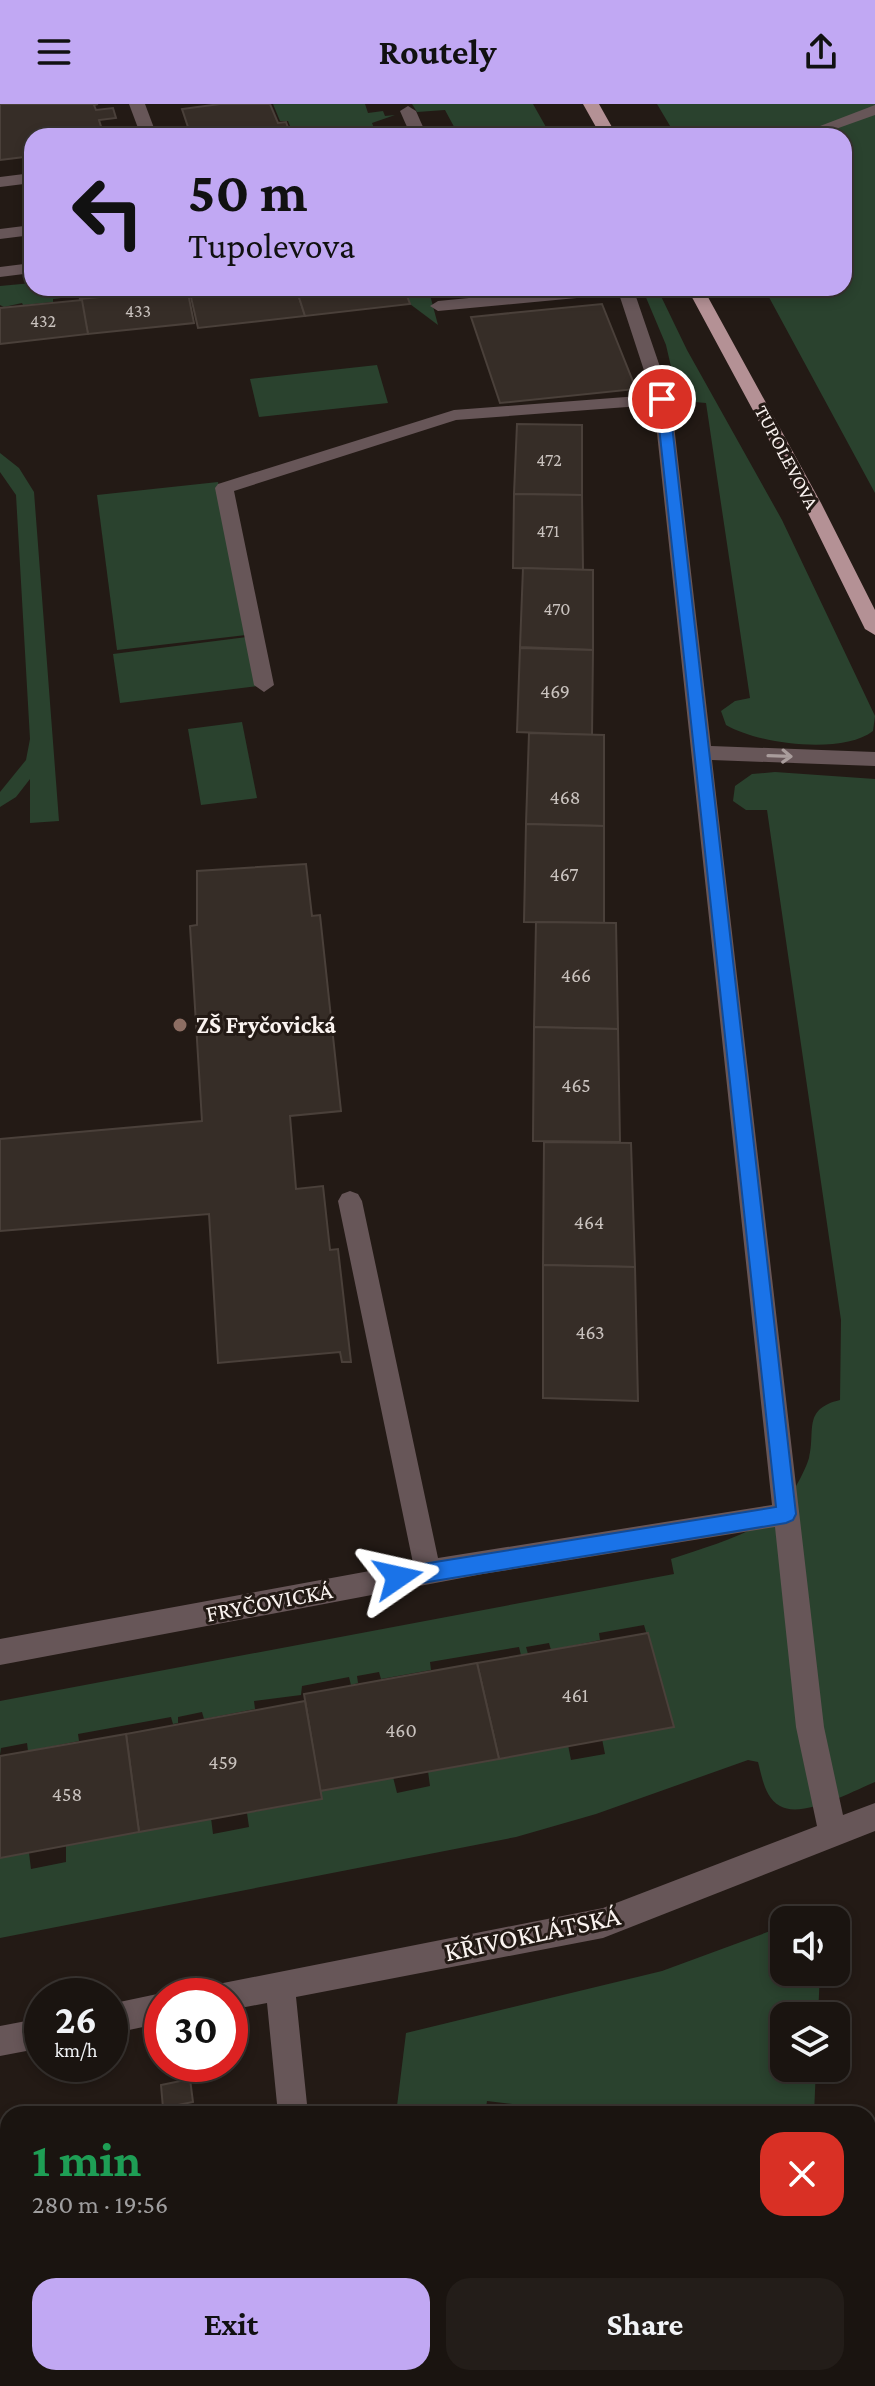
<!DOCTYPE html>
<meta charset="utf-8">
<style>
:root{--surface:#1a1410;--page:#231d19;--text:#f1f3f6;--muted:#9f9e9f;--line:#383330;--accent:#c1a8f3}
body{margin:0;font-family:"Crimson Pro",serif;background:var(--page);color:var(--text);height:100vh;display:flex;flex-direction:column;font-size:30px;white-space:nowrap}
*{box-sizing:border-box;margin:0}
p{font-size:26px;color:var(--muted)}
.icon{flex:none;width:44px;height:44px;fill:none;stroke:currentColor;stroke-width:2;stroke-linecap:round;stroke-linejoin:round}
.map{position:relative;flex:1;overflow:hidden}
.drawer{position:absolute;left:0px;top:2002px;width:876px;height:280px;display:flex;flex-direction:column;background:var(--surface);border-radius:24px 24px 0 0;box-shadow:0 4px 12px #0003,0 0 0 2px var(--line)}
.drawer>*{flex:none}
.hud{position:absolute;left:24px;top:24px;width:828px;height:168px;border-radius:24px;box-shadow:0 4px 12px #0003,0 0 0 2px var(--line);background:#c1a8f3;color:#111;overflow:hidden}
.tools{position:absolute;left:770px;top:1802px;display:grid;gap:16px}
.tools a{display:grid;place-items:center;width:80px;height:80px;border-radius:16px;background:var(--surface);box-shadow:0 4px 12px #0003,0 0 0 2px var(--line);font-size:40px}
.speed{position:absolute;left:24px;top:1874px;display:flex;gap:16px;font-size:40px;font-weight:700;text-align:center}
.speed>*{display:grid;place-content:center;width:104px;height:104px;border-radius:50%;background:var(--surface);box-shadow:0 4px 12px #0003,0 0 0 2px var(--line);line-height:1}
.speed small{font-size:20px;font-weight:400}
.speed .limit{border:12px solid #d22;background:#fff;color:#111}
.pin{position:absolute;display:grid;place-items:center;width:68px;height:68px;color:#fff;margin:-34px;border:4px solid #fff;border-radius:50%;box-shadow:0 2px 8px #0007}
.me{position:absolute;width:88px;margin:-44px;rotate:79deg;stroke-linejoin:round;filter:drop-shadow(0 0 6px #0008)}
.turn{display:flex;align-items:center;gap:28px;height:168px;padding:0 32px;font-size:36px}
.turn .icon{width:104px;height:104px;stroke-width:2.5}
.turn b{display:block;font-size:56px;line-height:68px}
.round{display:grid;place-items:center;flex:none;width:84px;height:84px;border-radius:24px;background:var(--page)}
.summary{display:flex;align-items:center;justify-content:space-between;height:136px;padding:0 32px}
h1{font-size:48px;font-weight:700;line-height:60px;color:#1e9e55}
.cta{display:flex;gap:16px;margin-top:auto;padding:16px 32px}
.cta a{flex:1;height:92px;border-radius:24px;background:var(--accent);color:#111;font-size:32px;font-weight:700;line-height:92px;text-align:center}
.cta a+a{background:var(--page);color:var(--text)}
header{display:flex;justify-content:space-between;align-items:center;height:104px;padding:0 32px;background:var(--accent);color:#111;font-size:36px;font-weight:700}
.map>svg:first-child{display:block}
</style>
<header><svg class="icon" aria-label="menu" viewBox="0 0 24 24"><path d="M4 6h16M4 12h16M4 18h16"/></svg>Routely<svg class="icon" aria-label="share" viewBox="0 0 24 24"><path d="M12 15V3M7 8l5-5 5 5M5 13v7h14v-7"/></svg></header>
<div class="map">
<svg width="875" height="2282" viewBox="0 0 875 2282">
<rect width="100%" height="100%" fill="#231a15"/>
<g fill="#2a422e">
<polygon points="273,0 365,0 368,9 383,7 385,12 395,11 372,19 377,32 294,32 288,17 280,17"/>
<polygon points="412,0 533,0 551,32 459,32 445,6 417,8"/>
<polygon points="657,0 875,0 875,389 764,184 844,184 844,32 676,32"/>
<path d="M 32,179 L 32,184 L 158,184 L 128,189 L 127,186 L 112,188 L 113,191 C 99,183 71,194 53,195 L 53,198 L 23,201 L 22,199 L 4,203 L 0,201 L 0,182 Z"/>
<polygon points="404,184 451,184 453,188 430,191 438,221 410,200"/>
<path d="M 642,184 L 657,184 L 687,246 L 782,416 L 875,612 L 873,627 C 842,651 758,640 726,621 L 721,607 L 735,597 L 750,594 L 706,299 L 683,297 L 678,293 L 666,241 Z"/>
<polygon points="377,261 388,299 259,313 250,275"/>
<polygon points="0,349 19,364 34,388 59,717 30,719 30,675 16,693 0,703 0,688 26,656 30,635 16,391 0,368"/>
<polygon points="218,378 246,531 117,546 97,391"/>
<polygon points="247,533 258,582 120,599 113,550"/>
<polygon points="242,618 257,694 201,701 188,625"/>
<path d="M 775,668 L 875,675 L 875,1678 C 853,1687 802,1715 780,1702 C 765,1694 762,1673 758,1658 L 748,1656 L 596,1710 L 516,1733 L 0,1834 L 0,1754 L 29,1749 L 31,1765 L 66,1758 L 66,1742 L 211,1714 L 213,1730 L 249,1723 L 247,1709 L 318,1696 L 320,1686 L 393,1673 L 397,1689 L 430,1682 L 428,1667 L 568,1641 L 571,1656 L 605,1650 L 602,1635 L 673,1622 L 644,1521 L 599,1529 L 600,1536 L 551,1546 L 549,1539 L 526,1543 L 528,1550 L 521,1551 L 519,1543 L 430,1558 L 431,1566 L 381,1575 L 379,1568 L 357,1572 L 358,1579 L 351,1581 L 349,1573 L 302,1582 L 301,1591 L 254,1597 L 255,1605 L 204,1615 L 202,1608 L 178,1613 L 178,1619 L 173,1620 L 171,1613 L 78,1630 L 79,1637 L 28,1647 L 27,1639 L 1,1644 L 0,1651 L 0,1597 L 674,1470 L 671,1455 C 701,1445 742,1433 768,1416 C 785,1404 803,1373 809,1354 C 816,1327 802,1305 840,1296 L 841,1216 L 767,706 L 746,706 L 733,697 L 735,682 L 752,670 Z"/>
<polygon points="784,1822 784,1868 820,1868 818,1912 784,1912 784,1964 816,1964 814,2010 557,2010 557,2005 487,1997 485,2010 421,2002 420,2010 396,2010 406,1929 662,1867"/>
<polygon points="370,2274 802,2274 802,2282 367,2282"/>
</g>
<g fill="#362d27" stroke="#4a403a" stroke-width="2">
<polygon points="0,0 98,0 94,1 96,6 113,4 116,14 99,16 104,32 32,32 32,52 0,56"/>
<polygon points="220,0 270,0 278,19 286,18 291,32 191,32 182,5"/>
<polygon points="187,184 194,219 88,230 80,195"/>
<polygon points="238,184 296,184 305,212 198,224 190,189"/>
<polygon points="296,184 404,184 410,200 305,212"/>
<polygon points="82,196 88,230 0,240 0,204"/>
<polygon points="602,200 636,285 500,299 471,213"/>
<polygon points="517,320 582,321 582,391 514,390"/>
<polygon points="514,390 582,391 583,466 513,464"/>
<polygon points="523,464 593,466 593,546 520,543"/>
<polygon points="520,544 593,546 592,631 517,628"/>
<polygon points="529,629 604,631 604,722 526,720"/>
<polygon points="526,720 604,722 604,819 524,818"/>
<polygon points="306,760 312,812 320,811 341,1007 290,1012 296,1085 323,1082 330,1146 338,1145 351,1258 342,1258 340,1248 218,1259 209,1110 0,1127 0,1035 202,1017 190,822 197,821 197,767"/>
<polygon points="536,818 616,819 618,925 534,923"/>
<polygon points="534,923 618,925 620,1038 533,1037"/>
<polygon points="544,1038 631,1039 635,1163 543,1161"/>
<polygon points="543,1161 635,1163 638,1297 543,1294"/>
<polygon points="648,1529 674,1623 499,1655 477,1559"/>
<polygon points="477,1559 499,1655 320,1687 304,1590"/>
<polygon points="305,1597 322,1695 139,1728 126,1630"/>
<polygon points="126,1630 139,1728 0,1754 0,1652"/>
<polygon points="190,1975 193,1998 163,2004 161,1981"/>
<polygon points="421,2002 482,2010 421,2010"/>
<polygon points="0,2118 8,2119 8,2274 168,2274 167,2282 0,2282"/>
</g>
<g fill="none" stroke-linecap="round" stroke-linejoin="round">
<g fill="#675658" fill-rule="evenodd">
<polygon points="129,0 145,0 157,32 141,32"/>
<polygon points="875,1 875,11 816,32 794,32"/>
<polygon points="408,2 416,7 427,32 411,32 400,7"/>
<polygon points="32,69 32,79 0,83 0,73"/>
<polygon points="32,121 32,131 0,135 0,125"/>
<polygon points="32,159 32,169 0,173 0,163"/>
<polygon points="574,184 633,184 671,295 711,642 875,648 875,662 712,656 824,1623 843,1711 875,1699 875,1727 603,1834 296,1893 308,2010 278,2010 267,1899 230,1906 230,1892 209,1892 213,1881 603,1804 817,1722 796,1623 775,1423 483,1470 0,1561 0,1535 413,1459 338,1097 342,1090 350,1087 358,1090 362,1097 438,1454 772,1401 654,301 456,316 234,387 274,581 264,588 254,581 215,384 218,380 454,306 652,291 619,190 438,207 430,202 438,197"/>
<polygon points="162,1889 169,1892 162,1892 162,1919 110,1930 110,1900"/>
<polygon points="42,1914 42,1944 0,1952 0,1922"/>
<polygon points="197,2274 269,2274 272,2282 200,2282"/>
</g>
<g fill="#b49195" fill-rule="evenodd">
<polygon points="583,0 599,0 617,32 601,32"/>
<polygon points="687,184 703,184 821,399 875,506 875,531 865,525 803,399"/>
</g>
</g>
<defs><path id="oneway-shaft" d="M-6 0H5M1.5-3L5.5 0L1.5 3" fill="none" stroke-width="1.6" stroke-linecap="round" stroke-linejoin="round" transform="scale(2)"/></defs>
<use stroke="#a99d9c" href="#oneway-shaft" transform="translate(780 652) rotate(2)"/>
<polygon fill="#1a73e8" stroke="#114b97" stroke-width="2" points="662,291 669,295 796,1410 793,1416 786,1419 398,1483 391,1480 388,1473 391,1467 398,1464 776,1403 656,295"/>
<circle fill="#8d6e63" stroke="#231a15" stroke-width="3" cx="180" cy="921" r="8"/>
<g text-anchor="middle" stroke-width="6" stroke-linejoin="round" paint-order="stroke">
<g font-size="18" fill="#c9c2be">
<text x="138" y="213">433</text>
<text x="43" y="223">432</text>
<text x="549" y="362">472</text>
<text x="548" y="433">471</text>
<text x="557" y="511">470</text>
</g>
<g font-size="20" fill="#faf3f0" stroke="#231a15">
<text transform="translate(787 353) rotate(62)" y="7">TUPOLEVOVA</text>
</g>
<g font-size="20" fill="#c9c2be">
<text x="555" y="594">469</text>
<text x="565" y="700">468</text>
<text x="564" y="777">467</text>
<text x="576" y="878">466</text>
<text x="576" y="988">465</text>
<text x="589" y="1125">464</text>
<text x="590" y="1235">463</text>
<text x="575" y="1598">461</text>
<text x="401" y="1633">460</text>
<text x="223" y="1665">459</text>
<text x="67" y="1697">458</text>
</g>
<g font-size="24" font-weight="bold" fill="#faf3f0" stroke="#231a15" text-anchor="start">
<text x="196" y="929">ZŠ Fryčovická</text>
</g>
<g font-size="24" fill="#faf3f0" stroke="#231a15">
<text transform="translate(269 1498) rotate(-11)" y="8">FRYČOVICKÁ</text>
</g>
<g font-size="28" fill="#faf3f0" stroke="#231a15">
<text transform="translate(532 1829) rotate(-12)" y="10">KŘIVOKLÁTSKÁ</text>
</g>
</g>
</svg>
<div class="tools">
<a><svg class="icon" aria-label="sound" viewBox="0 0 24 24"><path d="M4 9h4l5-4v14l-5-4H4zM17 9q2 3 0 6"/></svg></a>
<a><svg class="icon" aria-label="layers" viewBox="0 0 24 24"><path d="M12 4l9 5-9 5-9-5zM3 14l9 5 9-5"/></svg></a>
</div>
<div class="speed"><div>26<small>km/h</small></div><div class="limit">30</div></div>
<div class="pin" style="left:662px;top:295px;background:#d93025"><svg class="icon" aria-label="arrive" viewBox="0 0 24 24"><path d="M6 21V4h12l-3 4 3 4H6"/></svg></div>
<svg class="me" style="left:398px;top:1473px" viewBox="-20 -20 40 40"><path d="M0-17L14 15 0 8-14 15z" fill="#1a73e8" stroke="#fff" stroke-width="4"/></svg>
<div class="hud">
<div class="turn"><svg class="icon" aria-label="left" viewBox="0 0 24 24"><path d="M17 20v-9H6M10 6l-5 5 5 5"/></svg><div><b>50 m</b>Tupolevova</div></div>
</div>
<section class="drawer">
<div class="summary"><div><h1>1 min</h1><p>280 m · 19:56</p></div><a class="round" style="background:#d93025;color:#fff"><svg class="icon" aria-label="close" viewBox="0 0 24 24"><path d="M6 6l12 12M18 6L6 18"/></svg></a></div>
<div class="cta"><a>Exit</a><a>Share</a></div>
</section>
</div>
